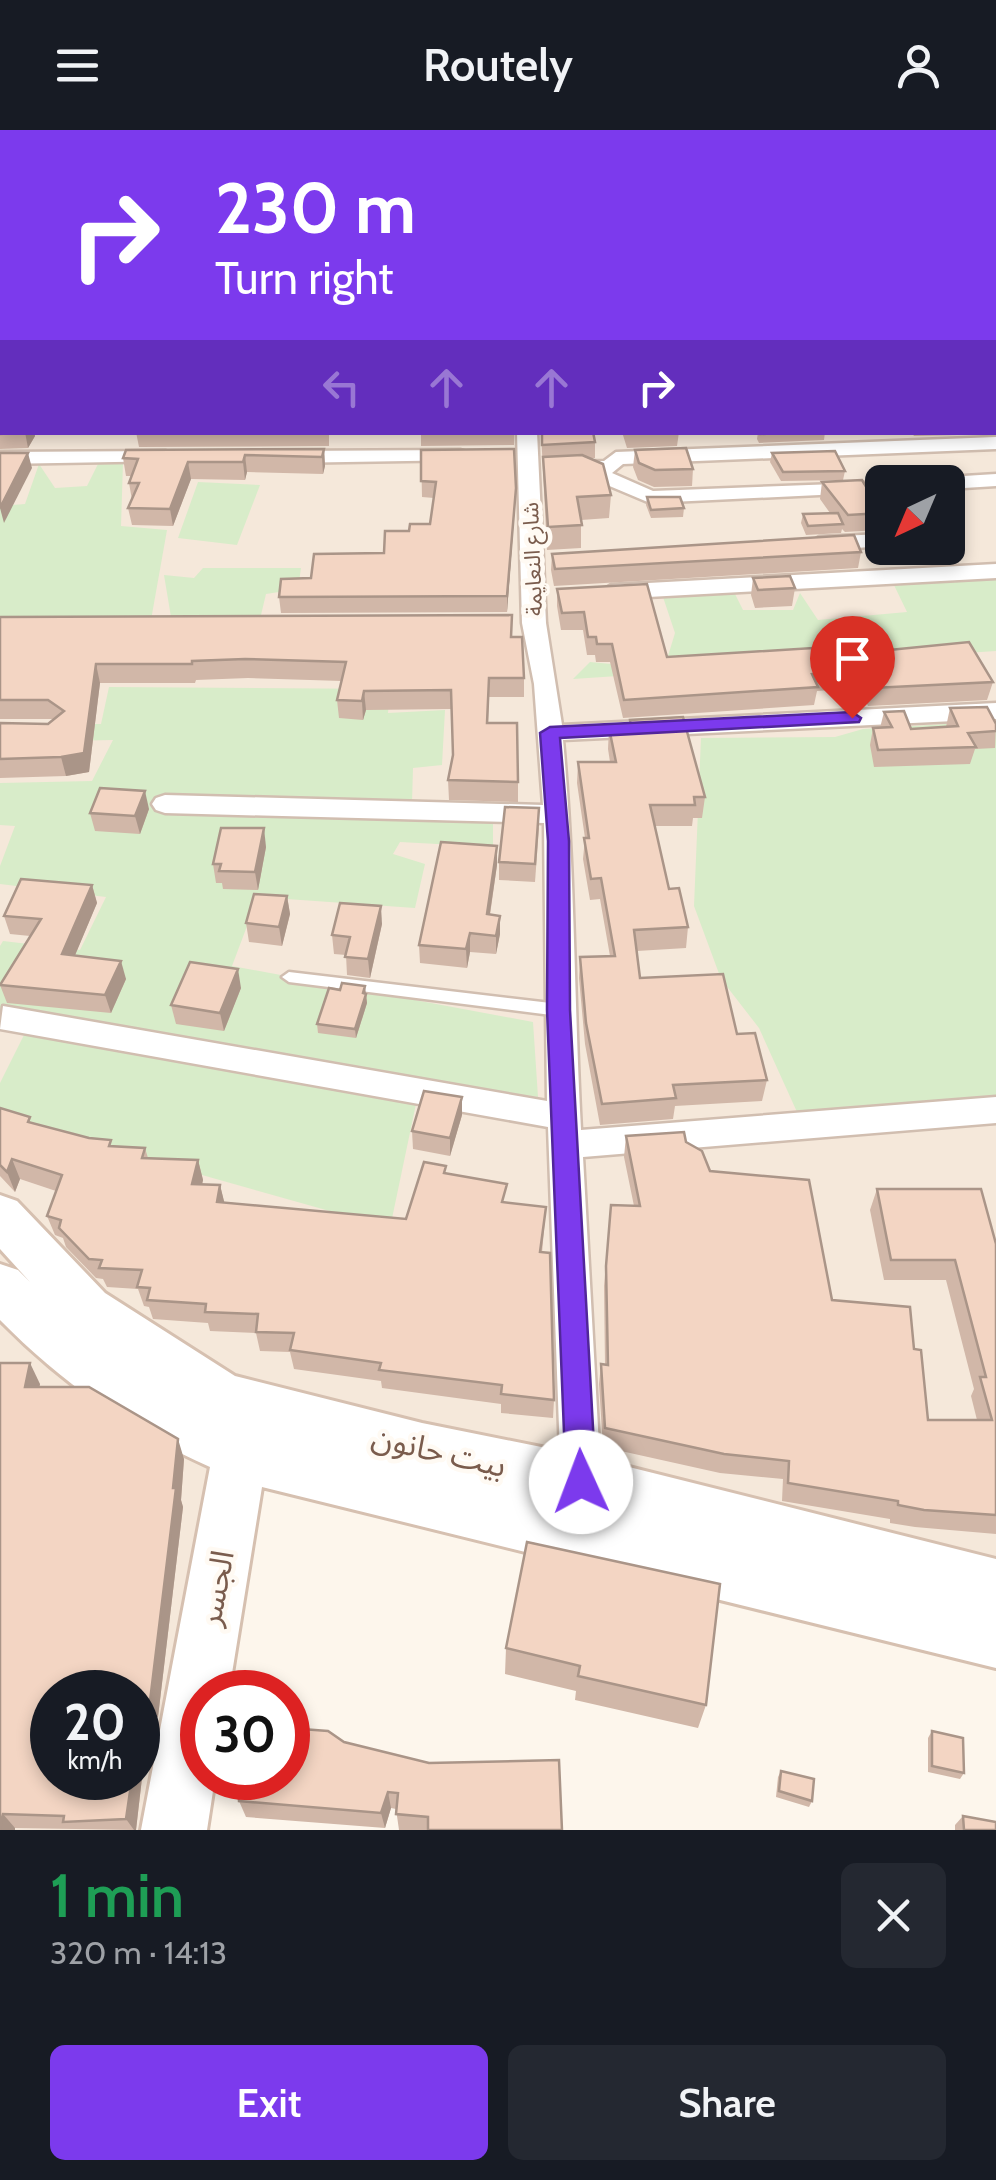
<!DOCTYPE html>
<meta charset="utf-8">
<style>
:root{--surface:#171b24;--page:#242831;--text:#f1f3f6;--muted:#9ea1a6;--accent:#7c3aed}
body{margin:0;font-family:Cabin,"Noto Sans Arabic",sans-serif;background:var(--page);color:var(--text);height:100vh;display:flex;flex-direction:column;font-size:38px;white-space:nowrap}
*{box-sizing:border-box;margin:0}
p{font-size:32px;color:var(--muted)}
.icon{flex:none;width:55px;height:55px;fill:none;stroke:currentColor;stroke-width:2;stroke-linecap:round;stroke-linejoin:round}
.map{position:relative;height:1700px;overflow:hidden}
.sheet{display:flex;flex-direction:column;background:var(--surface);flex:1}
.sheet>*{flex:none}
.top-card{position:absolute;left:0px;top:0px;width:998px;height:305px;box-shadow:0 5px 15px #0003;background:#7c3aed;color:#fff;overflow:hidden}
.needle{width:65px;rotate:224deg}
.tools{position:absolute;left:865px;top:335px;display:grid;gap:20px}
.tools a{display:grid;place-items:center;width:100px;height:100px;border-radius:15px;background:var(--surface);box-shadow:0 5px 15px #0003;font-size:50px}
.speed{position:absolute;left:30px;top:1540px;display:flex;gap:20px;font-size:50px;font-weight:700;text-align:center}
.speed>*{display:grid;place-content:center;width:130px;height:130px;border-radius:50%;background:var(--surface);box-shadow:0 5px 15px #0003;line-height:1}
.speed small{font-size:25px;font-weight:400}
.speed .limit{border:15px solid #d22;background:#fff;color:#111}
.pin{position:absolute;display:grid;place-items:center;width:85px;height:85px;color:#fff;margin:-102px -42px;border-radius:50% 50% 50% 0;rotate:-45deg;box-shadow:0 0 10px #0007}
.pin .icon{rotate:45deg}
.me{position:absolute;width:110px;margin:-55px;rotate:358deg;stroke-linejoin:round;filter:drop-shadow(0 0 8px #0008)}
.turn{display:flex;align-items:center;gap:35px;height:210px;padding:0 50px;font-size:45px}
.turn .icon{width:130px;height:130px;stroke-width:2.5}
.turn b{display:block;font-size:70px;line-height:85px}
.lanes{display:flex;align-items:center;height:95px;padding:0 50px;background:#0003;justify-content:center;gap:50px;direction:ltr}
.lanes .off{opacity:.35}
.round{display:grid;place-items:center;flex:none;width:105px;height:105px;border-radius:15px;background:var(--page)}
.head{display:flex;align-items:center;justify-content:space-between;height:170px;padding:0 50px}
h1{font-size:60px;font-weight:600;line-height:75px;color:#1e9e55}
.action{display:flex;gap:20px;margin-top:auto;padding:20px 50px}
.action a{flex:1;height:115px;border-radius:15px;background:var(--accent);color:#fff;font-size:40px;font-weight:600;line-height:115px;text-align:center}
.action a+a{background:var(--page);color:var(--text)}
header{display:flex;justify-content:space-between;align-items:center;height:130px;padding:0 50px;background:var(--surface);font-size:45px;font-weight:600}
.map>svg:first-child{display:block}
</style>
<header><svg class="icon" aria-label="menu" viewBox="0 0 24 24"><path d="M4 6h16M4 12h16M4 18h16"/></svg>Routely<svg class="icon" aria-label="person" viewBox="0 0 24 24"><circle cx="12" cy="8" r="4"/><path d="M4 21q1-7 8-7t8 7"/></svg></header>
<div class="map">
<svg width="996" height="1700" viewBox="0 0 996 1700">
<rect width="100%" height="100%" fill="#fdf6ec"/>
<path fill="#f5e8da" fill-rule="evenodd" d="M 0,0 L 939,2 L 2,2 L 2,302 L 995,302 L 996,78 L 996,1452 L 225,1256 L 152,1700 L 0,1700 ZM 882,352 L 948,352 L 948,418 L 882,418 ZM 52,1562 L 138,1562 L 138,1648 L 52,1648 Z"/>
<g fill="#d8ecc9">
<polygon points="99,332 123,332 121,396 167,400 151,490 0,490 0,376 25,374 39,334 55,358 87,356"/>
<polygon points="198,352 260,355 237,415 178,408"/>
<polygon points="203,438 301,438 298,459 266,464 261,485 171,487 164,445 194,448"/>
<polygon points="996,448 996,521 573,549 590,532 664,539 675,503 662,464 732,458 743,480 793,480 800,463 818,490 907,482 893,453"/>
<polygon points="109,557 390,559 388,583 445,580 442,635 413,638 412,673 493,679 493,717 400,712 393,724 425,734 415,778 258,767 232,836 533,892 538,967 421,950 390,1098 0,988 0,953 26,901 0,897 0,816 3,811 80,820 106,767 0,754 0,736 15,696 0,695 0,653 92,651 113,610 63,611 67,594 101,594"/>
<polygon points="996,591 996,965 797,982 759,898 721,849 694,776 701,608 835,607 863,599"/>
</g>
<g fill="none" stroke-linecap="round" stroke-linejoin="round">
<g stroke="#d1beb0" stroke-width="5">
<g id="lane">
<rect x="995" y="209" width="1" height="6"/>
<polygon points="289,842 559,874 564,876 567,880 564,884 559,886 289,852 282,847"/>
</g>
</g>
<g stroke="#d1beb0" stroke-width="5">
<g id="street">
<polygon points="0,0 134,0 2,4"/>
<polygon points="465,0 481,0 482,2 467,2"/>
<polygon points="917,0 932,0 933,2 919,2"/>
<rect x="0" y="219" width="2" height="10"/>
<rect x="995" y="273" width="1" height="12"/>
<path d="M 517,302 L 537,302 L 546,493 L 562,595 L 996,573 L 996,589 L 563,610 C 575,740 574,871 581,1000 L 996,967 L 996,993 L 583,1027 L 601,1352 L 595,1365 L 581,1371 L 567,1365 L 561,1352 L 548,997 L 0,899 L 3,876 L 547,971 L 544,693 L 165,683 L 156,680 L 152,674 L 156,668 L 165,665 L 543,675 L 534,554 L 522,493 Z"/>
<polygon points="996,307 996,319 623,334 612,343 653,361 889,352 882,352 882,362 650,373 581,344 566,344 556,338 566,332 604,331 616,322"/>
<polygon points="460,320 467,322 467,330 286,333 276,327 286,321"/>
<polygon points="165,321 172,323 172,331 0,334 0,322"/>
<polygon points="996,344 996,356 948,359 948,352 938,352 948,347"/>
<polygon points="882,404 882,416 819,421 808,414 819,407"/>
<polygon points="996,434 996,448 611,469 600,462 611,455"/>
</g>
</g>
<g stroke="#d6c0b0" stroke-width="6">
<path id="secondary" d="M 0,1065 L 17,1071 L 105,1163 L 235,1246 L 422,1293 L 581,1325 L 996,1429 L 996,1538 L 262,1357 L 229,1562 L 202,1562 L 202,1648 L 215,1648 L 207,1700 L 141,1700 L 210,1337 C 131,1302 60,1251 0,1190 L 0,1134 L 18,1140 L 30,1152 L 0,1119 Z"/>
</g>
<use href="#lane" fill="#fff" fill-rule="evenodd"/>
<use href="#street" fill="#fff" fill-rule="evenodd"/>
<use href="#secondary" fill="#fff" fill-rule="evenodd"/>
</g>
<g fill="#d1b7a8">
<rect x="0" y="107" width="2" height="71"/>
<polygon points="0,262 2,262 2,302 34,302 35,306 28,318 0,319"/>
<polygon points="136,302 329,302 329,316 139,317"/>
<polygon points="421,302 514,302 514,315 421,316"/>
<polygon points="541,302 593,302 595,312 595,328 589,328 611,365 609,388 581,390 581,418 547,420"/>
<polygon points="622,302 679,302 677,316 627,318"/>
<polygon points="758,302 825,302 824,310 759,313 757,309"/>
<polygon points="911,302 958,302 957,305 914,306"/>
<polygon points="324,319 325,336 323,344 247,342 245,350 191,349 173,396 132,395 128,378 132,370 129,353 132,346 126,346 123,328"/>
<polygon points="421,320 515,374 507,482 281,483 279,467 311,448 384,423 409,401 430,394 434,368 422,367"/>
<polygon points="635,320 693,339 692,356 654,357 638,350 633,337"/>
<polygon points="772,323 845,341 843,350 781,351 770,332"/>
<polygon points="822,352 882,382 879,400 845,402 842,399 841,403 806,405 801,393 803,384 830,383 820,369"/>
<polygon points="647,367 684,378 683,387 651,388 646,375"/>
<polygon points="861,422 858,438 554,456 551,440 552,424"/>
<polygon points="753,448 795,458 792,476 755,478 751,465"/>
<polygon points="557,459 667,527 816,523 993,552 987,570 868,576 859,558 817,561 814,575 623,588 610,532 596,532 595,525 587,525 583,500 561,500 557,476"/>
<polygon points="0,487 511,507 524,548 524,567 489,567 488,593 518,652 518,672 449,670 448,650 453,626 451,579 366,580 363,590 339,588 337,570 342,551 248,548 196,550 195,553 100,553 89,642 66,646 0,648 0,593 48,594 53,589 0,589"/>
<polygon points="950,578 996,594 995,618 975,619 970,634 874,637 870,615 873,598 880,598 884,582 911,599 946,597"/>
<polygon points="630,590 705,667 702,688 693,688 692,696 655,696 669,759 688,797 686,818 637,821 640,848 737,904 767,950 762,971 675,976 673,989 600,995 585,914 579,848 580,827 610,826 600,769 590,770 583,729 585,708 577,653 578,632 610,632 608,619 609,598 629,597"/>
<polygon points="149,679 140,704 95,701 90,683"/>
<polygon points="539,697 535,752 499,750 499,732"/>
<polygon points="266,717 258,760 223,759 222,753 216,753 213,734"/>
<polygon points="497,735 490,785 500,786 500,804 496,824 470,822 467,838 420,833 419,815"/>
<polygon points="92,755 97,773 75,825 126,849 111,883 7,873 0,855 30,806 10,804 4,786"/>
<polygon points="287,766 290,784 282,816 249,812 246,793"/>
<polygon points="382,794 370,848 347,845 346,825 334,824 332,805"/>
<polygon points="241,858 224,901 176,894 171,875"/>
<polygon points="366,864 367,873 356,908 318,903 317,894"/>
<polygon points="0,978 33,993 113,1016 145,1018 148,1028 198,1030 203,1050 202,1054 220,1055 224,1072 406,1089 447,1044 506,1073 546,1077 542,1123 554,1270 553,1288 501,1283 501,1274 382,1258 381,1251 294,1239 290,1222 260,1221 256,1203 210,1201 208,1193 153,1189 149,1177 144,1176 138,1159 107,1157 103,1149 96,1148 66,1117 63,1108 55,1105 47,1086 56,1061 20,1049 15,1062 0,1046"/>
<polygon points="462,985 450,1026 413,1019 412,1001"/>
<polygon points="626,1006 686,1012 710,1041 832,1170 914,1219 928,1290 977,1290 971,1266 974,1259 946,1150 884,1150 870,1080 877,1059 996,1114 996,1404 915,1397 890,1393 890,1389 782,1371 783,1349 720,1343 603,1317 599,1254 601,1234 605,1235 604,1156 611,1075 634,1076 624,1027"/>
<polygon points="2,1233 40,1254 39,1257 184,1329 181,1370 183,1377 158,1587 149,1587 136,1700 15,1698 0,1700"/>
<polygon points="527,1412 706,1575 698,1598 575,1570 576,1561 505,1544 506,1518"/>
<polygon points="932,1601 964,1643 960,1649 928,1642 928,1608"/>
<polygon points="344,1612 562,1700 399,1700 396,1679 391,1678 385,1698 246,1687 239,1671"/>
<polygon points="781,1641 812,1671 809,1677 776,1667 778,1647"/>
<polygon points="963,1686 996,1700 955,1700 955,1695"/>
</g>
<g fill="#aa9588">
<polygon points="25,302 34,302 35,306 28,318"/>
<polygon points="324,319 325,336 323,344 322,327"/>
<polygon points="28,323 32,338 4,393 0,378"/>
<polygon points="245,325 247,342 245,350 243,332"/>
<polygon points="188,332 191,349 173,396 170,379"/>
<polygon points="516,358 515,374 507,482 507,466"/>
<polygon points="96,534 100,553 89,642 66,646 61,627"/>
<polygon points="364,561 366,580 363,590 362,571"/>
<polygon points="145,661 149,679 140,704 135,686"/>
<polygon points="264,698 266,717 258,760 255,742"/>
<polygon points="497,716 497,735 487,803 487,784"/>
<polygon points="92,755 97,773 68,842 62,824"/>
<polygon points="287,766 290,784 282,816 279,797"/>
<polygon points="381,776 382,794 370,848 368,829"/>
<polygon points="500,786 500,804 496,824 496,806"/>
<polygon points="470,803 470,822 467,838 466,819"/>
<polygon points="121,831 126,849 111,883 105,865"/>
<polygon points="238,839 241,858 224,901 220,883"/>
<polygon points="365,856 367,873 356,908 355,899"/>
<polygon points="462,967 462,985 450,1026 450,1008"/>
<polygon points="12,1029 20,1049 15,1062 7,1042"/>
<polygon points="198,1030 203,1050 198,1074 192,1054"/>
<polygon points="220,1055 225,1075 217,1072"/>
<polygon points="30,1233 40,1254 35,1278 25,1257"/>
<polygon points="178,1309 184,1329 181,1370 183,1377 158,1587 150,1571"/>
<polygon points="141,1571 149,1587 136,1700 134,1700 126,1689 132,1648 138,1648 138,1598"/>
<polygon points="388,1662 391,1678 385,1698 381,1683"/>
<polygon points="3,1684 15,1698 15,1700 0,1700"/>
</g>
<g fill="#f3d5c3" stroke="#aa9588" stroke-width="2.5">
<polygon points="0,0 75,0 73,2 2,2 2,45 0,45"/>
<polygon points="492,0 917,0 919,2 493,2"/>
<polygon points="995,78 996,79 995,162"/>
<rect x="0" y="107" width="2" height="57"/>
<polygon points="995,226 996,226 995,262"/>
<polygon points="0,262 2,262 2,282 0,281"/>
<polygon points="2,294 2,302 25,302 0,304 0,295"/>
<polygon points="542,302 593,302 595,312 542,315"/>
<polygon points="759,302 801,302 760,304"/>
<polygon points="686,318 693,339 655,340 639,333 635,320"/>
<polygon points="324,319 322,327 245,325 243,332 188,332 170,379 128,378 139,353 129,353 138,329 123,328 126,320"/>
<polygon points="514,319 516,358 507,466 279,467 281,449 311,448 314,424 384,423 385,401 409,401 410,394 430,394 436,352 421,351 421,320"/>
<polygon points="835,321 845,341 783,342 772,323"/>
<polygon points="0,323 28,323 0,378"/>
<polygon points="582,325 603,334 611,365 577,367 582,395 548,397 543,327"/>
<polygon points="862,350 882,383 848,385 822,352"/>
<polygon points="647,367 680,367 684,378 651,380"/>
<polygon points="838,383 843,394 808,396 803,384"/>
<polygon points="854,405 861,422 555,439 552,424"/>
<polygon points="790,446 795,458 758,460 753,448"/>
<polygon points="647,454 667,527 813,518 816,523 889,520 969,512 993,552 872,558 863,540 812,544 818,557 624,570 612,514 597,514 596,507 588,507 584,482 562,483 557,459"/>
<polygon points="512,485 511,507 522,507 524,548 489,548 487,593 517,593 518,652 448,650 453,625 451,560 364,561 362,571 337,570 346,532 245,529 192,531 192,534 96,534 84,623 61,627 0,629 0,593 48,594 64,581 48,570 0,570 0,487"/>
<polygon points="987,577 996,594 996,601 968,603 976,617 878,620 873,598 892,597 884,582 904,581 911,599 958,596 950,578"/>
<polygon points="683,587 705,667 694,667 695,675 650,675 669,759 679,758 688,797 634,800 640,848 723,844 737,904 755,903 767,950 673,955 676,968 602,974 586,893 580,827 615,826 601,748 591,749 584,708 589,708 578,632 616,632 609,598 631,597 630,590"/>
<polygon points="100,658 145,661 135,686 90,683"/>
<polygon points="505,677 539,678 535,734 499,732"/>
<polygon points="221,698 264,698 255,742 219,741 221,734 213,734"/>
<polygon points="441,712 497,716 487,784 500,786 496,806 470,803 466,819 419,815"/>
<polygon points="21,749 92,755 62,824 121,831 105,865 0,855 41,789 4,786"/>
<polygon points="254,764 287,766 279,797 246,793"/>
<polygon points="340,773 381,776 368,829 345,827 350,807 332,805"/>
<polygon points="190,832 238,839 220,883 171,875"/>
<polygon points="342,853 365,856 363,863 366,864 355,899 317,894 329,858 340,860"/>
<polygon points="424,961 462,967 450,1008 412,1001"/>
<polygon points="0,978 30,987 28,992 89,1008 111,1010 109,1016 145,1018 142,1028 198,1030 192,1054 220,1055 217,1072 406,1089 424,1032 446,1036 444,1043 507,1054 502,1072 546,1077 540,1122 550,1123 554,1270 501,1264 502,1255 379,1240 381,1233 290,1220 294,1203 256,1202 258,1184 205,1182 206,1174 147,1170 150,1158 137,1157 142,1140 99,1138 102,1130 89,1129 59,1098 61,1090 47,1086 62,1045 12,1029 7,1042 0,1035"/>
<polygon points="684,1002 686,1012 702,1021 710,1041 809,1050 832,1170 910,1177 914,1219 921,1220 928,1290 992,1290 980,1247 986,1247 955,1130 891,1130 877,1059 981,1059 996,1114 996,1385 924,1380 898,1375 898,1371 788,1353 789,1331 724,1324 605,1298 601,1234 608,1235 606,1136 611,1075 640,1076 626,1006"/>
<polygon points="0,1233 30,1233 25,1257 89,1257 178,1309 173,1358 176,1358 150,1571 141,1571 138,1598 138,1562 52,1562 52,1648 132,1648 126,1689 63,1692 64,1686 3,1684 0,1700"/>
<polygon points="527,1412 720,1454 706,1575 578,1546 580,1536 506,1518"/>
<polygon points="288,1598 328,1601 344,1612 429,1633 559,1630 562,1700 428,1700 428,1687 396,1684 398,1663 388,1662 381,1683 239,1671 238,1648 288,1648"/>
<polygon points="932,1601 963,1608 964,1643 932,1636"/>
<polygon points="781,1641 814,1649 812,1671 779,1661"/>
<polygon points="963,1686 996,1692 996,1700 964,1700"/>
</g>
<polygon fill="#7c3aed" stroke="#51269a" stroke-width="2.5" points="852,582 861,588 859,592 560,608 569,711 570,880 596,1352 592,1362 581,1366 570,1362 566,1352 547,880 548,711 540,603 550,597"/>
<g text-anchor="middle" stroke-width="9" stroke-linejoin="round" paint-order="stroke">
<g font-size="22" fill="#7a5c4d" stroke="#fffaf3">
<text transform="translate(532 429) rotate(-92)" y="8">شارع النعايمة</text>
</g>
<g font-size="32" fill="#7a5c4d" stroke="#fffaf3">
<text transform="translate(439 1321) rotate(13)" y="11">بيت حانون</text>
<text transform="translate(216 1458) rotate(-79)" y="11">الجسر</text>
</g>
</g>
</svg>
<div class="tools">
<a><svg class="needle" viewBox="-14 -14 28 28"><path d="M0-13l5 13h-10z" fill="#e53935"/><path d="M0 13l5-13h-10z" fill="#9ea1a6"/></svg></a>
</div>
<div class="speed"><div>20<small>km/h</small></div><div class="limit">30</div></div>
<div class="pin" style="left:852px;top:588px;background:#d93025"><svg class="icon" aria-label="arrive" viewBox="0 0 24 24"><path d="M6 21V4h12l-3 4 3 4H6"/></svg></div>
<svg class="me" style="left:581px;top:1352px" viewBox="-20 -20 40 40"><circle r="19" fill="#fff"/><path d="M0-13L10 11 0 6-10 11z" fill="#7c3aed"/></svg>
<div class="top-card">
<div class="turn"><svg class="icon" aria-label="right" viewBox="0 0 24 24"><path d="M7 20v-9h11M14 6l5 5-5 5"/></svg><div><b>230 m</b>Turn right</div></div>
<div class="lanes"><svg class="icon off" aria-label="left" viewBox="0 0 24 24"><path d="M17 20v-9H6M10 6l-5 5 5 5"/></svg><svg class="icon off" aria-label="ahead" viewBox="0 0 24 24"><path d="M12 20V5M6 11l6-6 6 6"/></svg><svg class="icon off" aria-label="ahead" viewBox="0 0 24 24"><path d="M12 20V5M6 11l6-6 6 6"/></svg><svg class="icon" aria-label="right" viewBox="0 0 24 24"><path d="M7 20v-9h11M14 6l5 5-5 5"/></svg></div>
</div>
</div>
<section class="sheet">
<div class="head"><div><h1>1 min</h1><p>320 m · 14:13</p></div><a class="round"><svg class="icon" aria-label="close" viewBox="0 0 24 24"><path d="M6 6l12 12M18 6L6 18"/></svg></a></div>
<div class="action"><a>Exit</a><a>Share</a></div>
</section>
